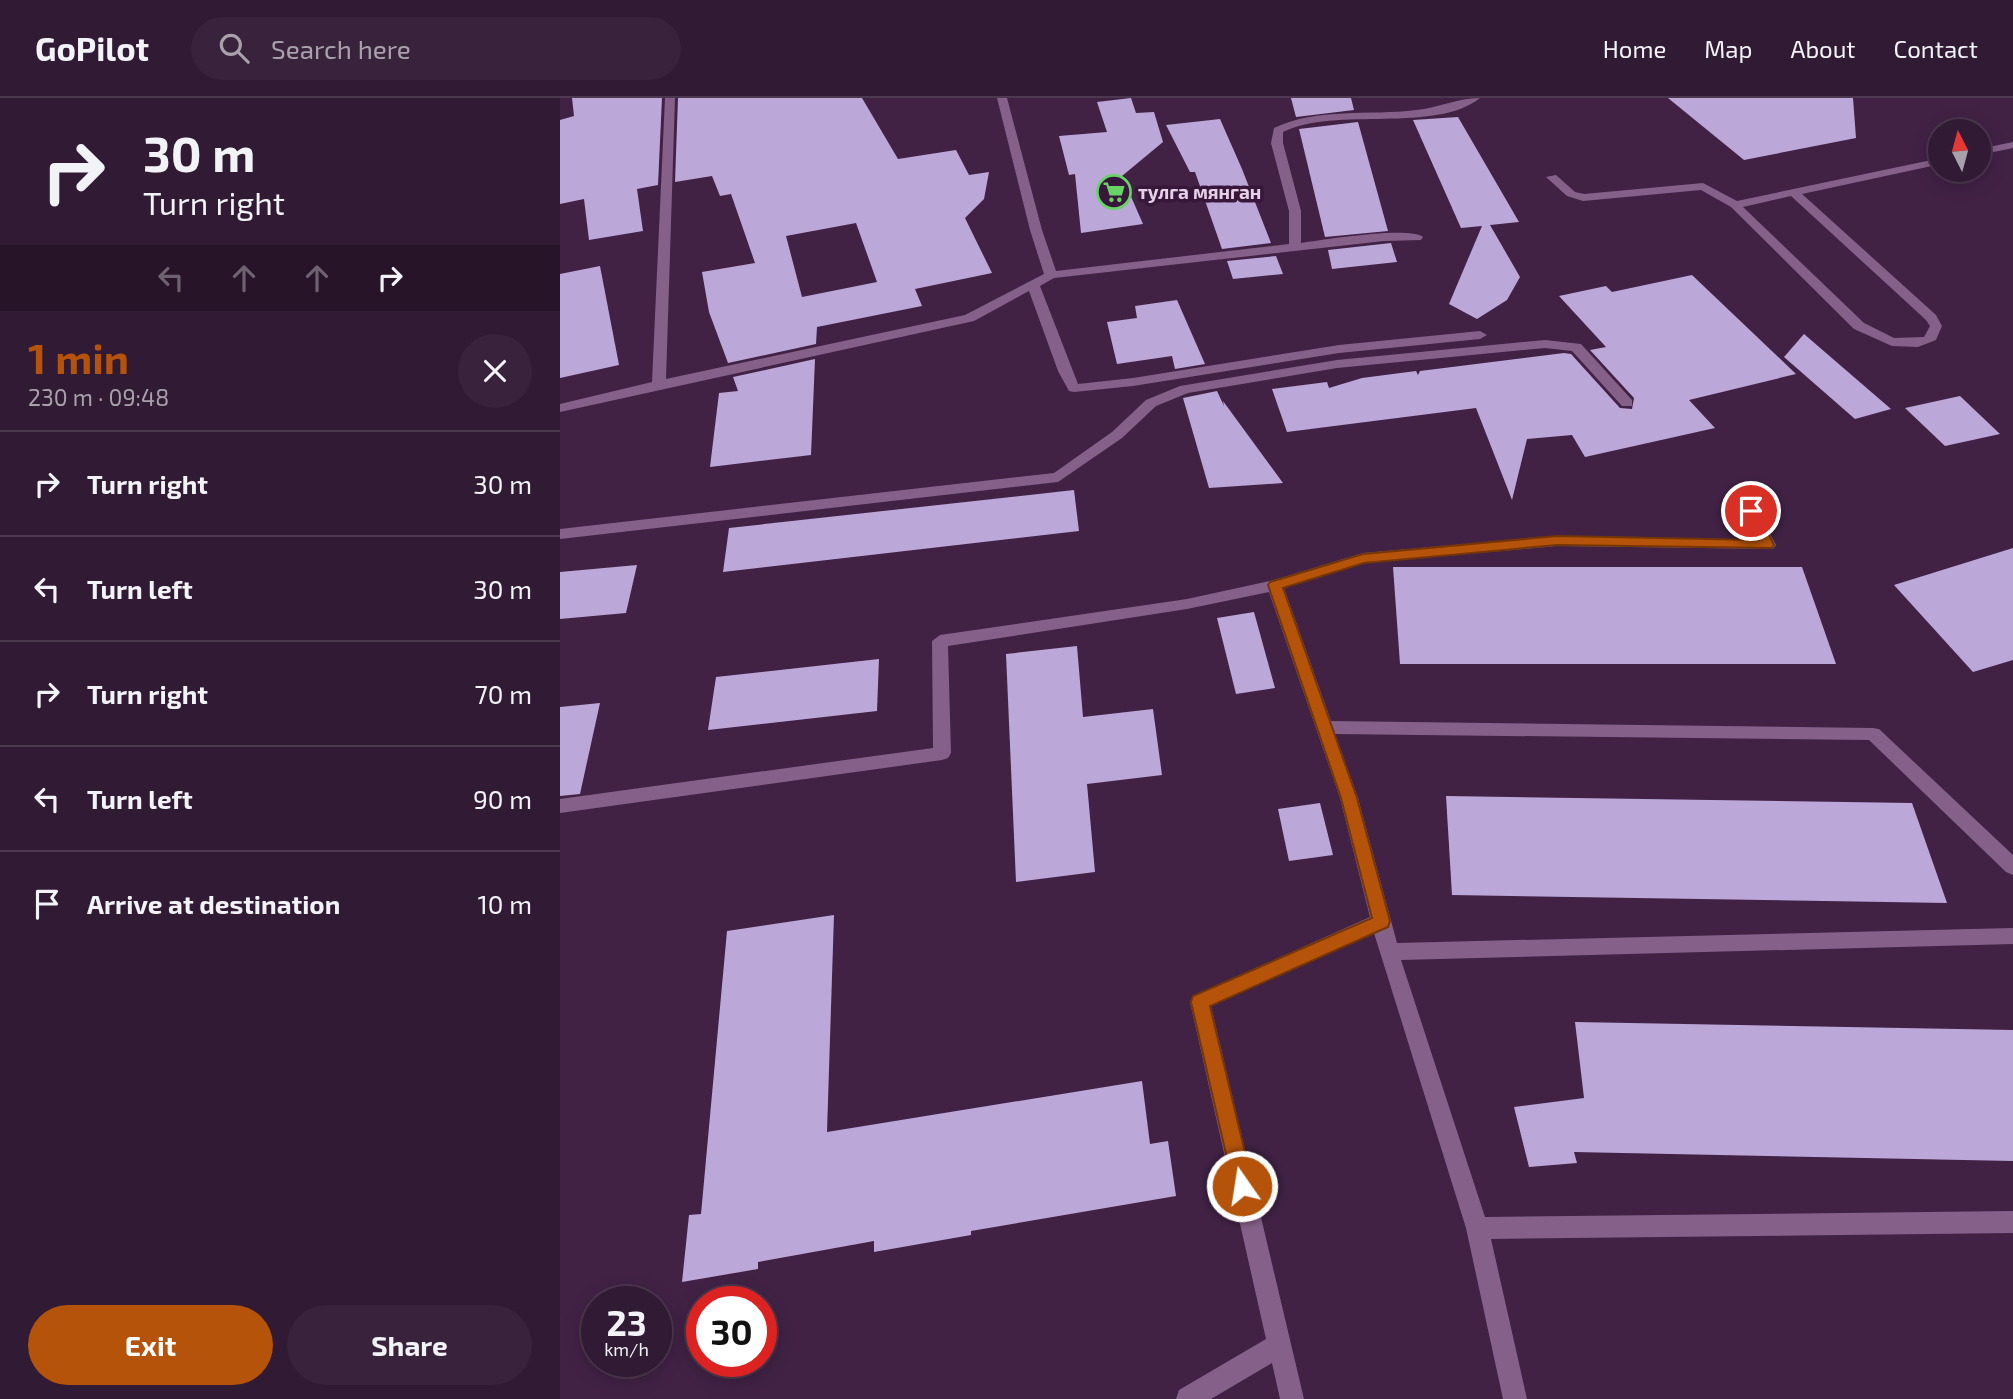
<!DOCTYPE html>
<meta charset="utf-8">
<style>
:root{--surface:#311a34;--page:#39233c;--text:#f1f3f6;--muted:#a8a1ac;--line:#4c384f;--accent:#b45309}
body{margin:0;font-family:"Exo 2",sans-serif;background:var(--page);color:var(--text);height:100vh;display:flex;flex-direction:column;font-size:26px;white-space:nowrap}
*{box-sizing:border-box;margin:0}
p{font-size:23px;color:var(--muted)}
.icon{flex:none;width:38px;height:38px;fill:none;stroke:currentColor;stroke-width:2;stroke-linecap:round;stroke-linejoin:round}
.map{position:relative;flex:1;overflow:hidden}
.drawer{display:flex;flex-direction:column;background:var(--surface);width:560px}
.drawer>*{flex:none}
.guide{background:#311a34;color:var(--text);overflow:hidden}
.needle{width:46px;rotate:354deg}
.tools{position:absolute;left:1368px;top:21px;display:grid;gap:14px}
.tools a{display:grid;place-items:center;width:63px;height:63px;border-radius:50%;background:var(--surface);box-shadow:0 4px 18px #0003,0 0 0 2px var(--line);font-size:35px}
.speed{position:absolute;left:21px;top:1188px;display:flex;gap:14px;font-size:35px;font-weight:700;text-align:center}
.speed>*{display:grid;place-content:center;width:91px;height:91px;border-radius:50%;background:var(--surface);box-shadow:0 4px 18px #0003,0 0 0 2px var(--line);line-height:1}
.speed small{font-size:18px;font-weight:400}
.speed .limit{border:10px solid #d22;background:#fff;color:#111}
.pin{position:absolute;display:grid;place-items:center;width:60px;height:60px;color:#fff;margin:-30px;border:4px solid #fff;border-radius:50%;box-shadow:0 2px 7px #0007}
.me{position:absolute;width:77px;margin:-38px;rotate:347deg;stroke-linejoin:round;filter:drop-shadow(0 0 5px #0008)}
.turn{display:flex;align-items:center;gap:24px;height:147px;padding:0 28px;font-size:32px}
.turn .icon{width:91px;height:91px;stroke-width:2.5}
.turn b{display:block;font-size:49px;line-height:60px}
.lanes{display:flex;align-items:center;height:66px;padding:0 28px;background:#0003;justify-content:center;gap:35px;direction:ltr}
.lanes .off{opacity:.35}
.round{display:grid;place-items:center;flex:none;width:74px;height:74px;border-radius:37px;background:var(--page)}
.summary{display:flex;align-items:center;justify-content:space-between;height:119px;padding:0 28px}
h1{font-size:42px;font-weight:700;line-height:52px;color:var(--accent)}
.button{display:flex;gap:14px;margin-top:auto;padding:14px 28px}
.button a{flex:1;height:80px;border-radius:42px;background:var(--accent);color:#fff;font-size:28px;font-weight:700;line-height:80px;text-align:center}
.button a+a{background:var(--page);color:var(--text)}
ul{padding:0;list-style:none}
li{display:flex;align-items:center;gap:21px;height:105px;padding:0 28px;border-top:2px solid var(--line)}
li div{flex:1}
li b{display:block;font-size:26px}
li em{font-style:normal}
header{display:flex;align-items:center;gap:42px;box-sizing:border-box;height:98px;padding:0 35px;background:var(--surface);border-bottom:2px solid var(--line)}
header strong{font-size:33px}
nav{display:flex;gap:38px;margin-inline-start:auto;font-size:24px}
.search{width:490px;height:63px;background:var(--page);display:flex;align-items:center;gap:18px;box-sizing:border-box;padding:0 24px;border-radius:38px;color:var(--muted);font-size:26px}
main{display:flex;flex:1;min-height:0}
.map>svg:first-child{display:block}
</style>
<header>
<strong>GoPilot</strong>
<div class="search"><svg class="icon" aria-label="search" viewBox="0 0 24 24"><circle cx="10" cy="10" r="6"/><path d="M15 15l6 6"/></svg>Search here</div>
<nav><a>Home</a><a>Map</a><a>About</a><a>Contact</a></nav>
</header>
<main>
<section class="drawer">
<div class="guide">
<div class="turn"><svg class="icon" aria-label="right" viewBox="0 0 24 24"><path d="M7 20v-9h11M14 6l5 5-5 5"/></svg><div><b>30 m</b>Turn right</div></div>
<div class="lanes"><svg class="icon off" aria-label="left" viewBox="0 0 24 24"><path d="M17 20v-9H6M10 6l-5 5 5 5"/></svg><svg class="icon off" aria-label="ahead" viewBox="0 0 24 24"><path d="M12 20V5M6 11l6-6 6 6"/></svg><svg class="icon off" aria-label="ahead" viewBox="0 0 24 24"><path d="M12 20V5M6 11l6-6 6 6"/></svg><svg class="icon" aria-label="right" viewBox="0 0 24 24"><path d="M7 20v-9h11M14 6l5 5-5 5"/></svg></div>
</div>
<div class="summary"><div><h1>1 min</h1><p>230 m · 09:48</p></div><a class="round"><svg class="icon" aria-label="close" viewBox="0 0 24 24"><path d="M6 6l12 12M18 6L6 18"/></svg></a></div>
<ul>
<li><svg class="icon" aria-label="right" viewBox="0 0 24 24"><path d="M7 20v-9h11M14 6l5 5-5 5"/></svg><div><b>Turn right</b></div><em>30 m</em></li>
<li><svg class="icon" aria-label="left" viewBox="0 0 24 24"><path d="M17 20v-9H6M10 6l-5 5 5 5"/></svg><div><b>Turn left</b></div><em>30 m</em></li>
<li><svg class="icon" aria-label="right" viewBox="0 0 24 24"><path d="M7 20v-9h11M14 6l5 5-5 5"/></svg><div><b>Turn right</b></div><em>70 m</em></li>
<li><svg class="icon" aria-label="left" viewBox="0 0 24 24"><path d="M17 20v-9H6M10 6l-5 5 5 5"/></svg><div><b>Turn left</b></div><em>90 m</em></li>
<li><svg class="icon" aria-label="arrive" viewBox="0 0 24 24"><path d="M6 21V4h12l-3 4 3 4H6"/></svg><div><b>Arrive at destination</b></div><em>10 m</em></li>
</ul>
<div class="button"><a>Exit</a><a>Share</a></div>
</section>
<div class="map">
<svg width="1453" height="1301" viewBox="0 0 1453 1301">
<rect width="100%" height="100%" fill="#412245"/>
<g fill="#bca7d9" fill-rule="evenodd">
<polygon points="12,0 102,0 98,87 77,91 83,133 29,142 24,101 0,106 0,22 14,18"/>
<path d="M 118,0 L 302,0 L 338,61 L 396,52 L 409,77 L 429,74 L 424,101 L 405,120 L 432,175 L 355,191 L 362,208 L 257,229 L 256,246 L 168,265 L 149,214 L 142,174 L 195,165 L 171,96 L 160,98 L 152,78 L 115,84 ZM 296,125 L 317,184 L 242,199 L 226,138 Z"/>
<polygon points="571,0 576,15 594,14 603,44 562,78 583,126 521,135 515,76 509,77 499,38 547,34 537,4"/>
<polygon points="731,0 791,0 794,12 736,19"/>
<polygon points="1108,0 1293,0 1296,40 1184,62"/>
<polygon points="898,19 959,124 930,127 960,179 947,202 917,221 889,206 922,128 901,130 853,22"/>
<polygon points="660,21 682,71 711,145 662,151 635,74 630,74 606,27"/>
<polygon points="798,24 828,133 765,139 739,31"/>
<polygon points="831,145 837,164 772,171 768,152"/>
<polygon points="716,158 723,176 673,181 667,163"/>
<polygon points="40,168 59,267 0,280 0,176"/>
<polygon points="1132,177 1236,276 1129,302 1155,330 1025,359 1012,337 967,341 952,402 916,310 727,334 712,291 767,284 769,290 802,280 856,273 858,277 860,273 1004,255 1011,256 1060,310 1072,311 1074,300 1030,252 1046,249 999,198 1046,188 1052,194"/>
<polygon points="617,202 645,266 615,271 612,258 557,266 547,224 577,220 575,208"/>
<polygon points="1244,236 1331,311 1295,321 1224,259"/>
<polygon points="255,261 251,357 150,369 159,295 178,293 173,279"/>
<polygon points="657,293 664,308 663,303 723,385 649,390 623,300"/>
<polygon points="1400,298 1440,336 1385,348 1345,310"/>
<polygon points="514,392 519,433 163,474 169,430"/>
<polygon points="1453,450 1453,562 1413,574 1334,487"/>
<polygon points="77,467 66,515 0,521 0,474"/>
<polygon points="833,469 1242,469 1276,566 840,566"/>
<polygon points="694,514 715,590 676,596 657,520"/>
<polygon points="517,548 523,619 593,611 602,677 527,686 535,774 456,784 446,556"/>
<polygon points="319,561 317,613 148,632 156,579"/>
<polygon points="40,605 20,696 0,698 0,609"/>
<polygon points="886,698 1352,705 1387,805 892,797"/>
<polygon points="760,705 773,757 729,763 718,711"/>
<polygon points="274,817 267,1034 582,983 590,1046 608,1043 616,1098 411,1133 411,1137 314,1154 314,1143 198,1164 198,1171 122,1184 129,1117 141,1116 167,833"/>
<polygon points="1015,924 1453,932 1453,1063 1014,1054 1017,1065 969,1069 954,1009 1024,1000"/>
</g>
<g fill="none" stroke-linecap="round" stroke-linejoin="round">
<g fill="#856189" fill-rule="evenodd">
<polygon points="1453,44 1453,50 1419,57 1419,51"/>
<path d="M 1381,60 L 1381,66 L 1242,96 L 1376,217 L 1382,228 L 1376,242 L 1358,249 L 1332,248 L 1294,231 L 1171,109 L 1141,92 L 1023,103 L 1007,98 L 986,79 L 996,77 L 1015,94 L 1024,96 L 1143,85 L 1177,103 ZM 1231,98 L 1366,222 L 1370,228 L 1364,239 L 1334,240 L 1304,225 L 1183,109 Z"/>
</g>
<g fill="#856189" fill-rule="evenodd">
<path d="M 105,0 L 115,0 L 106,281 L 405,217 L 484,176 L 470,132 L 437,0 L 447,0 L 482,132 L 496,173 L 729,146 L 729,113 L 711,45 L 714,30 C 758,9 809,18 856,12 C 878,10 898,0 920,0 C 875,36 776,8 723,34 L 723,45 L 741,113 L 741,145 C 763,142 848,128 863,139 L 861,142 L 824,143 L 494,180 L 480,188 L 518,286 L 573,280 L 779,247 L 920,233 L 927,237 L 920,241 L 779,255 L 573,288 L 514,294 L 509,293 L 498,273 L 469,193 L 414,223 L 0,314 L 0,306 L 92,284 Z"/>
<polygon points="985,242 1021,246 1072,302 1072,308 1062,308 1012,253 985,250 777,270 628,295 596,308 562,340 498,384 0,441 0,431 494,375 552,334 586,302 620,288 777,262"/>
<polygon points="1191,408 1198,413 1216,447 1213,451 997,448 804,465 724,490 771,623 1313,630 1319,631 1453,757 1453,777 1446,774 1309,642 775,636 798,700 837,845 1453,830 1453,846 841,862 925,1119 1453,1113 1453,1135 931,1141 967,1301 943,1301 906,1130 814,835 651,908 744,1301 720,1301 712,1265 651,1301 616,1301 619,1292 706,1241 630,904 633,898 810,819 780,700 709,494 627,511 388,548 391,655 388,660 382,662 0,715 0,701 373,650 372,543 380,537 627,501 714,482 803,455 997,438 1198,442 1184,413"/>
</g>
</g>
<polygon fill="#b45309" stroke="#753606" stroke-width="2" points="1191,409 1198,413 1214,447 1212,450 997,447 804,465 723,490 797,700 830,823 828,829 650,908 693,1088 690,1095 682,1098 675,1095 631,904 633,898 812,820 781,700 708,487 710,484 803,456 997,438 1198,442 1184,413"/>
<defs>
<g id="supermarket-ring" transform="scale(1.75)"><circle r="9.5" fill="#37183a" stroke="#67d465" stroke-width="1.5"/><path d="M-6-5.5h2.5l.6 2H6L4.5 2H-2.5L-4.4-4H-6ZM-1.5 3.2a1.3 1.3 0 1 0 .1 0ZM3 3.2a1.3 1.3 0 1 0 .1 0Z" fill="#67d465"/></g>
</defs>
<g fill-rule="evenodd">
<use href="#supermarket-ring" x="554" y="94"/>
</g>
<g text-anchor="middle" stroke-width="7" stroke-linejoin="round" paint-order="stroke">
<g font-size="19" font-weight="bold" fill="#e6d2e8" stroke="#37183a" text-anchor="start">
<text x="578" y="101">тулга мянган</text>
</g>
</g>
</svg>
<div class="tools">
<a><svg class="needle" viewBox="-14 -14 28 28"><path d="M0-13l5 13h-10z" fill="#e53935"/><path d="M0 13l5-13h-10z" fill="#a8a1ac"/></svg></a>
</div>
<div class="speed"><div>23<small>km/h</small></div><div class="limit">30</div></div>
<div class="pin" style="left:1191px;top:413px;background:#d93025"><svg class="icon" aria-label="arrive" viewBox="0 0 24 24"><path d="M6 21V4h12l-3 4 3 4H6"/></svg></div>
<svg class="me" style="left:682px;top:1088px" viewBox="-20 -20 40 40"><circle r="17" fill="#b45309" stroke="#fff" stroke-width="3"/><path d="M0-11L8 9 0 5-8 9z" fill="#fff"/></svg>
</div>
</main>
